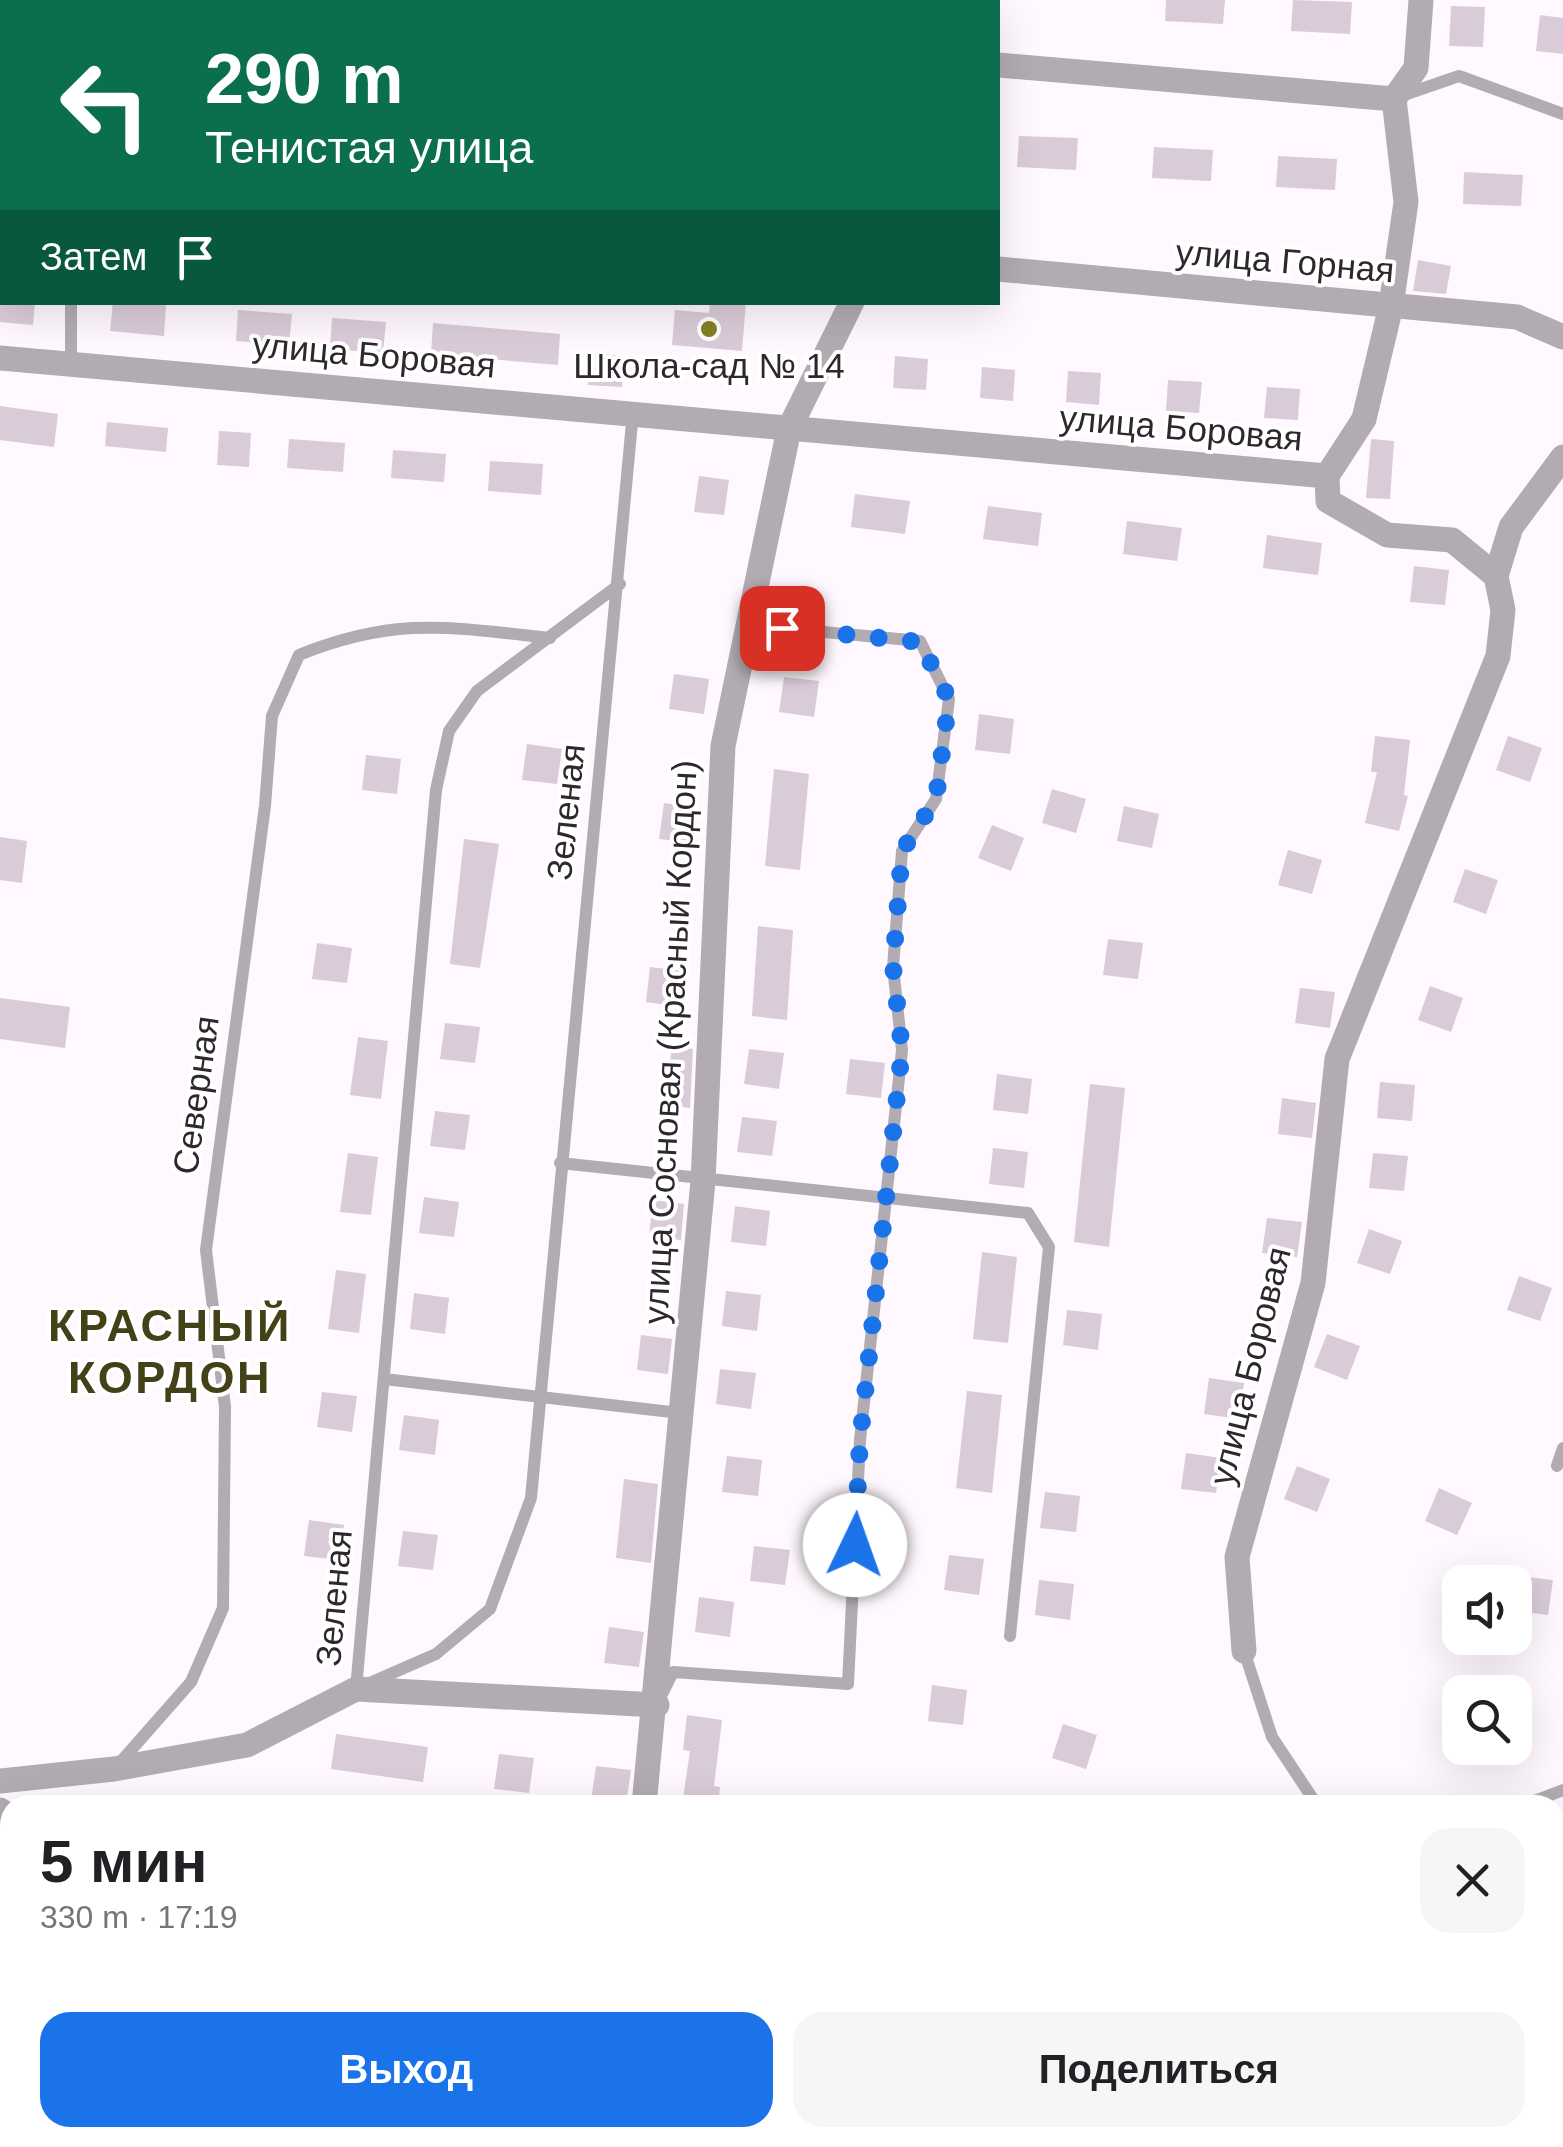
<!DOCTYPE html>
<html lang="ru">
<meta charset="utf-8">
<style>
:root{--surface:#fff;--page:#f6f6f6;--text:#202124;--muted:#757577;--accent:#1a73e8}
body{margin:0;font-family:Helvetica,sans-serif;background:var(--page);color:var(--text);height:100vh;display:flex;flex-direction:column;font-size:38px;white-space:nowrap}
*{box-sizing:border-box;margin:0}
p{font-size:32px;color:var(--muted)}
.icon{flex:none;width:55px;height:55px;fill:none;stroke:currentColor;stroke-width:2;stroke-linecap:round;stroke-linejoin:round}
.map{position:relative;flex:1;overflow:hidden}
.details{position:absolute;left:0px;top:1795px;width:1565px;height:352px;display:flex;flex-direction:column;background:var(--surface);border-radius:30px 30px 0 0;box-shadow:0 10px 40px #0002}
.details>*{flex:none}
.hud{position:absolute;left:0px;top:0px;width:1000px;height:305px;box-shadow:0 10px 40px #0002;background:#0b6e4f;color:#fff;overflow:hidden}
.buttons{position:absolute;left:1442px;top:1565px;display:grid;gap:20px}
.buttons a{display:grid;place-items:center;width:90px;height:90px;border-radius:20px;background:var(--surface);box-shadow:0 10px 40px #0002;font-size:50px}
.pin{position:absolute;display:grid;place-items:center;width:85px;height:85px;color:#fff;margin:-42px;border-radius:20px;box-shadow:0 5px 15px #0006}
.me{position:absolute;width:110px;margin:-55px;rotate:3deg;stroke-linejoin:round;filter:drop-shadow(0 0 8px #0008)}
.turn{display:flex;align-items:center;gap:35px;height:210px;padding:0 40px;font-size:45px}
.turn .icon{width:130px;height:130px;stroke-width:2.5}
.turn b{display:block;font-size:70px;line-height:85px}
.then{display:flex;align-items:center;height:95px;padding:0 40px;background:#0003;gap:20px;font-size:38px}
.round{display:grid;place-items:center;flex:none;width:105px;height:105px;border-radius:30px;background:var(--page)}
.summary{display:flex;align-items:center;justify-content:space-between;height:170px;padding:0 40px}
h1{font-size:60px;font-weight:700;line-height:75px}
.button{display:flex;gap:20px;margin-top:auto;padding:20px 40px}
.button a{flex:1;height:115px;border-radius:30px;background:var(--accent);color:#fff;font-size:40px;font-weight:700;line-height:115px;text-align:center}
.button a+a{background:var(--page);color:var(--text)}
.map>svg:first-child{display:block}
</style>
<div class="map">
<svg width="1563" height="2147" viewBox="0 0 1563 2147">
<rect width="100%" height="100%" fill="#fff8fe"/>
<g fill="#dacbd9">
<polygon points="1166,0 1225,0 1223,24 1165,21"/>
<polygon points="1293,0 1352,2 1350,34 1291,31"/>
<polygon points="1451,6 1485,7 1483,47 1449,46"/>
<polygon points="1540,15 1563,18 1563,54 1536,51"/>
<polygon points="1019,136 1078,138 1076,170 1017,167"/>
<polygon points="1154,147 1213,150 1211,181 1152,178"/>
<polygon points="1278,156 1337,159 1335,190 1276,187"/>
<polygon points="1464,172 1523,175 1521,206 1463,204"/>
<polygon points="1418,260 1451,266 1446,294 1413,291"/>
<polygon points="0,302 35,302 33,325 0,322"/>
<polygon points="113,302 166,304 164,336 110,331"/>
<polygon points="710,302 746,302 742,351 672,345 675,310 709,313"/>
<polygon points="238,310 292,314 289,345 236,341"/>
<polygon points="332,318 386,322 383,353 330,349"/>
<polygon points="433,323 560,334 558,365 431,354"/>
<polygon points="591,353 624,356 622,387 588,385"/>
<polygon points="895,356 928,359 926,390 893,388"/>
<polygon points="982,367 1015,370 1013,401 980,398"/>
<polygon points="1068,371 1101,373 1099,405 1066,402"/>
<polygon points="1168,380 1202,382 1199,413 1166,411"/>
<polygon points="1267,387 1300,389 1298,420 1264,418"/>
<polygon points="0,406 58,414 54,447 0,440"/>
<polygon points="107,422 168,428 166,452 105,446"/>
<polygon points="219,431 251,433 249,467 217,465"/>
<polygon points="289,439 345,443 343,472 287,468"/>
<polygon points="1371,439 1394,441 1390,499 1366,498"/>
<polygon points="393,450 446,454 444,482 391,478"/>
<polygon points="490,461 543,464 541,495 488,491"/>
<polygon points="699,476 729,480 724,515 694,512"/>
<polygon points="855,494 910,501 905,534 851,527"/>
<polygon points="988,506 1042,513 1038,546 983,539"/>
<polygon points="1127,521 1182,528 1177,561 1123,554"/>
<polygon points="1267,535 1322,543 1318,575 1263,568"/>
<polygon points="1414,566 1449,570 1445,605 1410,602"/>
<polygon points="674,674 709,679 704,714 669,709"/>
<polygon points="784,677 819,681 814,717 779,712"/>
<polygon points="979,714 1014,719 1010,754 975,750"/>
<polygon points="1375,736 1410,740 1404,795 1408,796 1399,831 1365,823 1377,772 1371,772"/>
<polygon points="1508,736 1542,748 1530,782 1496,770"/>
<polygon points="527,744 562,749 557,784 522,780"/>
<polygon points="366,755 401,759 397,794 362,790"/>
<polygon points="774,769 809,774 800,870 765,866"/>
<polygon points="1052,789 1086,799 1076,833 1042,823"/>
<polygon points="664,803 699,808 694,843 659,839"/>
<polygon points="1124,806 1159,814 1152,848 1117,841"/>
<polygon points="992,825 1024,838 1011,871 978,858"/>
<polygon points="0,837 27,841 22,883 0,880"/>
<polygon points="464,839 499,844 480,968 450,964"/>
<polygon points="1288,850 1322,860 1312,894 1278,885"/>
<polygon points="1465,869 1498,880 1486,914 1453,902"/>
<polygon points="758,926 793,930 787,1020 752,1016"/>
<polygon points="1108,939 1143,943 1138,979 1103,975"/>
<polygon points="317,943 352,948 347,983 312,979"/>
<polygon points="650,967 685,971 681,1007 646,1002"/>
<polygon points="1430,986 1463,998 1451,1032 1418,1020"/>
<polygon points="1300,988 1335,992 1330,1028 1295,1023"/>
<polygon points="0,998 70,1007 65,1048 0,1039"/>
<polygon points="445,1023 480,1027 475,1063 440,1059"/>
<polygon points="358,1037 388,1041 381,1099 350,1095"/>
<polygon points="672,1046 693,1049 690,1108 665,1105"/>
<polygon points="749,1049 784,1053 779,1089 744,1084"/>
<polygon points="850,1059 885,1063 881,1098 846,1094"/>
<polygon points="997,1074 1032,1079 1028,1114 993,1110"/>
<polygon points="1380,1082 1415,1085 1412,1121 1377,1118"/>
<polygon points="1090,1084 1125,1088 1109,1247 1074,1242"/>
<polygon points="1282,1098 1316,1103 1312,1138 1278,1134"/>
<polygon points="435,1111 470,1115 465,1150 430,1146"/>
<polygon points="742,1117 777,1121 772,1156 737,1152"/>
<polygon points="993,1148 1028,1152 1024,1188 989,1184"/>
<polygon points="348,1153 378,1157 371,1215 340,1212"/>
<polygon points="1373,1153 1408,1156 1404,1191 1369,1188"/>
<polygon points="424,1197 459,1202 454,1237 419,1233"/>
<polygon points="653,1200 684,1204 681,1240 649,1236"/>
<polygon points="735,1206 770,1211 766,1246 731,1242"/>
<polygon points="1267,1218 1302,1222 1297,1257 1262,1253"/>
<polygon points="1369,1229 1402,1241 1390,1274 1357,1263"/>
<polygon points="982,1252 1017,1257 1008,1343 973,1339"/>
<polygon points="336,1270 366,1274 359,1333 328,1329"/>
<polygon points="1519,1276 1552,1288 1540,1321 1507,1310"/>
<polygon points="726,1291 761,1295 757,1331 722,1326"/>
<polygon points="414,1293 449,1298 445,1334 410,1329"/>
<polygon points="1067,1310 1102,1314 1098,1350 1063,1345"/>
<polygon points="1327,1334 1360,1346 1347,1380 1314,1367"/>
<polygon points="641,1335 672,1339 668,1374 637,1370"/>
<polygon points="720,1369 756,1373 751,1409 716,1404"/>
<polygon points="1209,1378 1244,1383 1239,1419 1204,1414"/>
<polygon points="967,1391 1002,1395 992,1493 956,1488"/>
<polygon points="322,1392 357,1396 352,1432 317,1427"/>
<polygon points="404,1415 439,1420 435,1455 399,1450"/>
<polygon points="1186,1453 1221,1458 1216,1493 1181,1489"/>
<polygon points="727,1456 762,1460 758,1496 722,1492"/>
<polygon points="1297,1466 1330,1479 1317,1512 1284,1499"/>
<polygon points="624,1479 658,1484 651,1563 616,1558"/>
<polygon points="1439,1488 1472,1503 1457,1535 1425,1521"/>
<polygon points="1045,1492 1080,1496 1076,1532 1040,1528"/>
<polygon points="309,1520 344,1525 339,1560 304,1556"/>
<polygon points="403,1531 438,1535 433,1570 398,1566"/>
<polygon points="754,1546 790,1550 785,1585 750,1581"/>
<polygon points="949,1555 984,1559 979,1595 944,1590"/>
<polygon points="1518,1576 1553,1580 1548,1615 1515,1611"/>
<polygon points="1039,1580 1074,1584 1070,1620 1035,1615"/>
<polygon points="699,1597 734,1602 730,1637 695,1632"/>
<polygon points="609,1627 644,1632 639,1667 604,1663"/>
<polygon points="932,1685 967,1690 963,1725 928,1721"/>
<polygon points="687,1715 722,1720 714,1786 720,1787 718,1805 682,1805 690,1751 683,1750"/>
<polygon points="1063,1724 1097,1735 1086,1769 1052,1758"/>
<polygon points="336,1734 428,1747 423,1782 331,1769"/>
<polygon points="499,1754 534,1758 529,1793 494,1789"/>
<polygon points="596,1766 631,1770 626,1805 591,1801"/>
</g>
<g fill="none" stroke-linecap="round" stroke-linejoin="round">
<g stroke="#b2acb2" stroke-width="12">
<polyline points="79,2 79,0"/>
<polyline points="676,2 677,0"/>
<polyline points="1401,96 1459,76 1563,114"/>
<polyline points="71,365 71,302"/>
<polyline points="620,584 477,691 449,731 436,790 356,1689 436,1654 490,1609 531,1498 633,412"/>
<polyline points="560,1163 1028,1213 1049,1247 1010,1636"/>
<polyline points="384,1379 680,1413"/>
<polyline points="1557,1466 1563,1448"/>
<polyline points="1244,1651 1272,1737 1317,1805"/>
<polyline points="662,1694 673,1672 848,1684 860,1440 902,1050 893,967 902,851 936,799 949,699 920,641 748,625"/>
<path d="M 117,1766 L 191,1682 L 223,1608 L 225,1407 L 206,1250 L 265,806 L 272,716 L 299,655 C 396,616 449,627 550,638"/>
<polyline points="1524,1805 1563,1790"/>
<polyline points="1555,1965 1563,1963"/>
</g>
<g stroke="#b2acb2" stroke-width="25">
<polyline points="251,0 281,2"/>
<polyline points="998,65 1394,99"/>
<polyline points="1394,99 1416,68 1421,0"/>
<polyline points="0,180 2,180"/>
<polyline points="998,269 1517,317 1563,337"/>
<polyline points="0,358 1327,476 1328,501 1387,535 1452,540 1496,576 1503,610 1498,656 1337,1059 1313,1283 1237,1557 1244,1651"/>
<polyline points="1327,476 1364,419 1391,306 1406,202 1394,99"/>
<polyline points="1496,576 1511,527 1563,457"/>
<polyline points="0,1781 114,1769 247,1745 356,1689 657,1705"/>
<polyline points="644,1805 703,1181 723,746 789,429 852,302"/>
<polyline points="0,1810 10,1817"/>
<polyline points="104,2147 104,2138"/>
<polyline points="1537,2147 1546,2141"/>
</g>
</g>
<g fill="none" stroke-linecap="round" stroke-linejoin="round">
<polyline stroke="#1a73e8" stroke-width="18" stroke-dasharray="0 32.4" points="782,628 920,642 949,699 936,799 902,851 893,966 902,1050 860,1440 855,1545"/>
</g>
<circle fill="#867f26" stroke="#fff" stroke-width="4" cx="709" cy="329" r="10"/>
<g text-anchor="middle" stroke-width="8" stroke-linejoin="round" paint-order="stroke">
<g font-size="35" fill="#2e282e" stroke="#fff">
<text transform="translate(1285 261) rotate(5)" y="12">улица Горная</text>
<text transform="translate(374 355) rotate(5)" y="12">улица Боровая</text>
<text transform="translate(1181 428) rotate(5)" y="12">улица Боровая</text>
<text transform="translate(566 812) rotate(-84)" y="12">Зеленая</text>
<text transform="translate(670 1042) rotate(-87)" y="12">улица Сосновая (Красный Кордон)</text>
<text transform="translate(196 1095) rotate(-82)" y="12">Северная</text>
<text transform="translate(1250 1366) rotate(-76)" y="12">улица Боровая</text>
<text transform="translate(334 1598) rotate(-85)" y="12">Зеленая</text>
</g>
<g font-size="35" fill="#2e282e" stroke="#fff">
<text x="709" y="378">Школа-сад № 14</text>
</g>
<g font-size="45" font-weight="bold" letter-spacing="2.5" fill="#444017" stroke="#fff">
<text x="170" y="1341">КРАСНЫЙ<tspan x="170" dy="52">КОРДОН</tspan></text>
</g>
</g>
</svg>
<div class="buttons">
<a><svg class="icon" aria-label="sound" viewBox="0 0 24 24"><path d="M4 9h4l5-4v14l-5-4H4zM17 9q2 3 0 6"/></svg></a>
<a><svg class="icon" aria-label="search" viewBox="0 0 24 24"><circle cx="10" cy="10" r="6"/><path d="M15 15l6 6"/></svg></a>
</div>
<div class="pin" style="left:782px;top:628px;background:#d93025"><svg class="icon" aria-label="arrive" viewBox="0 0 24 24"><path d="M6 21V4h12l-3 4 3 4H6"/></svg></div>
<svg class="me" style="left:855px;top:1545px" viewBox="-20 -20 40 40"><circle r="19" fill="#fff"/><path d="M0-13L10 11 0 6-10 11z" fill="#1a73e8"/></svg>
<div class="hud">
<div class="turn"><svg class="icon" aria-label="left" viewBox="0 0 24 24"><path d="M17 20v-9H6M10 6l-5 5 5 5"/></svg><div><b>290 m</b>Тенистая улица</div></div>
<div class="then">Затем<svg class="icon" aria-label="arrive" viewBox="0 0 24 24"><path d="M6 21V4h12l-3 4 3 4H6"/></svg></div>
</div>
<section class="details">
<div class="summary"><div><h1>5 мин</h1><p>330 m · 17:19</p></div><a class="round"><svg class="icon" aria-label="close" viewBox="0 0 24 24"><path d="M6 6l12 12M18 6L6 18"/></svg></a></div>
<div class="button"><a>Выход</a><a>Поделиться</a></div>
</section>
</div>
